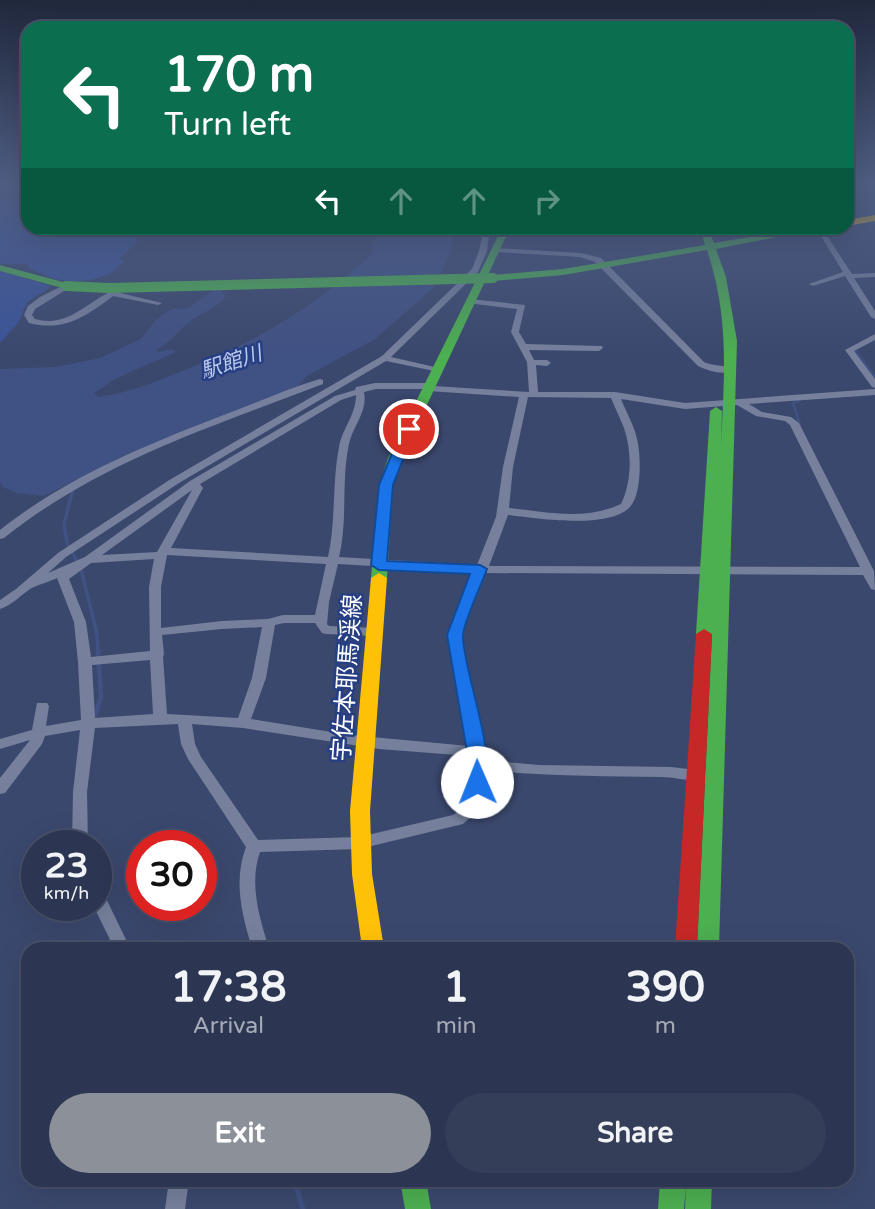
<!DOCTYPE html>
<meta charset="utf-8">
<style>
:root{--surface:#2c3652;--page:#343e59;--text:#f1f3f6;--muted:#a6abb8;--line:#485069;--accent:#8c9099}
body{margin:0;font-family:"Varela Round","Noto Sans JP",sans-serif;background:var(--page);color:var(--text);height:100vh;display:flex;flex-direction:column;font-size:26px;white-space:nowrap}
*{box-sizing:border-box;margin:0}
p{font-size:23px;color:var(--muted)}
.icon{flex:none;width:38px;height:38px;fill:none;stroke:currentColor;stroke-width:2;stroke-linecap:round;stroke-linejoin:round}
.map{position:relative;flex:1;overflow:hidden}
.details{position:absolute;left:21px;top:942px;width:833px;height:245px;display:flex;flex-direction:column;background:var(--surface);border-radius:21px;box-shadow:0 7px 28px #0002,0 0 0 2px var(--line)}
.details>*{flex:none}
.hud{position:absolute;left:21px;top:21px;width:833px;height:214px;border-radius:21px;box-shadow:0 7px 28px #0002,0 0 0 2px var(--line);background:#0b6e4f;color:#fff;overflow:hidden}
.speed{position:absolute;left:21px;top:830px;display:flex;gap:14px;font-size:35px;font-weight:700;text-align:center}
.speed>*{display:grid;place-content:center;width:91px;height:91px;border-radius:50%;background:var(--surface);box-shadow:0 7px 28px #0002,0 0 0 2px var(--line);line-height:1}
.speed small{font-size:18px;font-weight:400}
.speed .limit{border:10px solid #d22;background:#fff;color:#111}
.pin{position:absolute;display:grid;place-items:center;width:60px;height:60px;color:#fff;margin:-30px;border:4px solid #fff;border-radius:50%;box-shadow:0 2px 7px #0007}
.me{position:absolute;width:77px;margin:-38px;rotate:359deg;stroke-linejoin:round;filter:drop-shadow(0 0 5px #0008)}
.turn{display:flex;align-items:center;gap:24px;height:147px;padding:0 28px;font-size:32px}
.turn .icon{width:91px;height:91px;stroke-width:2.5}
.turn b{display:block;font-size:49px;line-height:60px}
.lanes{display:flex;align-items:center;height:66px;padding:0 28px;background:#0003;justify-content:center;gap:35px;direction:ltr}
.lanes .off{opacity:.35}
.eta{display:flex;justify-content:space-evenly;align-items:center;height:119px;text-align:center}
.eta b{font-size:42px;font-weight:700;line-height:49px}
.button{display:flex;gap:14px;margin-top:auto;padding:14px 28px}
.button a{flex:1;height:80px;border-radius:42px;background:var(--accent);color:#fff;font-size:28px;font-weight:700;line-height:80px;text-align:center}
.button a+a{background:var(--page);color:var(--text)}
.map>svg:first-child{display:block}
</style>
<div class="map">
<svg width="875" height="1209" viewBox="0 0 875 1209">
<rect width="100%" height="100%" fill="#3b486e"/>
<g fill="#3b5499">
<path d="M 28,198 L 28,228 L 136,228 L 134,235 L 138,241 L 119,259 L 124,261 C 120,264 117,269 112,272 C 93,283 64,284 45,275 C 37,271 30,271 27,264 L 0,264 L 0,200 Z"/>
<polygon points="0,271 52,286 27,302 18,323 0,343"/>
</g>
<path fill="#405183" d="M 388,228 L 456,228 L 448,258 L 433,288 L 375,339 L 307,376 L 296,388 L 124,456 L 44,496 L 17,493 L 3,487 L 0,482 L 0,369 L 56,367 L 100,358 L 141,339 L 155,321 L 171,309 L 188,308 L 217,288 L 226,287 L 222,292 L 226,296 C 216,309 200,313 188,323 C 177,332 170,343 157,349 L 157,352 L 172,349 L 176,352 L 115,379 L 94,393 L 98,397 C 130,393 155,382 185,370 C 254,343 319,305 372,253 L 372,244 Z"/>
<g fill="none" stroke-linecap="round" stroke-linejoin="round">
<g stroke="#405183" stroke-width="2.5">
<polyline points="857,348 855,351 875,377"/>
<polyline points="800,400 793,403 800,425"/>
</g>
<polyline stroke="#405183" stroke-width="3.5" points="73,489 64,524 67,543 81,569 97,634 98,653"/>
<polyline stroke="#405183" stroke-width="4.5" points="94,718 101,697 98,651"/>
<polyline stroke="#405183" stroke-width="5" points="294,1180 303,1209"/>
<g fill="#76809c" fill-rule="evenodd">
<path d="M 484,228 L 490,228 L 487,251 L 478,272 L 391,357 L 439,368 L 439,372 L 386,361 L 179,483 L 66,557 L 48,573 L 85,557 L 190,481 L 335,396 L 355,390 L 356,387 L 375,383 L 429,383 L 433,386 L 529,392 L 527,362 L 511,332 L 517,309 L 467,303 L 466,301 L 470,299 L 525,305 L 519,332 L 526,344 L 602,346 L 603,348 L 599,351 L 529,350 L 534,360 L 547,360 L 551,363 L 547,366 L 536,365 L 538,392 L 615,392 L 685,403 L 875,389 L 875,395 L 749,404 L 762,412 L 791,417 L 799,423 L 874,571 L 875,590 L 871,589 L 863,575 L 486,573 L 461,635 L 484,752 L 484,760 L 539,765 L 671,767 L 705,771 L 707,775 L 705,779 C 692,783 676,777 662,777 C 602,776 543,776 483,770 L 482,807 L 463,824 L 359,849 L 260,852 C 249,883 259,917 269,948 L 252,948 C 242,915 233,881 246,847 L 188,759 L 181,744 L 178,724 L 95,728 L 87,792 L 88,845 L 72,845 L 73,792 L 80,730 L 45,736 L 42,744 L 5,793 L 0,794 L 0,778 L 30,740 L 0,749 L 0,739 L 32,730 L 37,703 L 47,703 L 49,706 L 46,726 L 81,720 L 78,662 L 74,622 L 57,578 C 49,582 37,585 30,589 C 20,596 12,605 0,609 L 0,600 L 16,589 L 58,553 L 171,479 L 382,356 L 472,269 L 479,251 ZM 376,389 L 424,389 L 428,391 L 519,397 L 503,467 L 496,517 L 477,565 L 339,557 C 348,520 341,480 349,444 C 353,425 368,412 364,392 ZM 356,395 C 356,415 342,429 339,447 C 332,483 336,521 328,557 L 171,548 L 203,488 L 200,484 L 341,400 ZM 528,397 L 611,398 C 615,408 620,418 624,428 C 632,451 632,482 621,504 C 584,521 547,512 509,508 L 513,467 ZM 621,399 L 685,409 L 737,405 L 756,416 L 785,421 L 790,425 L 860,567 L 489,566 L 508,515 C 536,518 608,530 630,507 C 642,494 641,455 637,439 C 634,425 626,412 621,399 ZM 192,490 L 157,552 L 102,555 ZM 167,555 L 326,564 L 315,615 L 283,615 L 268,619 L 222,621 L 161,628 L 161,587 ZM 154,559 L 149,587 L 150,651 L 91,657 L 86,622 L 69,579 L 91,563 ZM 338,564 L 474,572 L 449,635 L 469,746 L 350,735 L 251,719 L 266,678 L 275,625 L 284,623 L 315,623 L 322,633 L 326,634 L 374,636 L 380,632 L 374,628 L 329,626 L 327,624 L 329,602 ZM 262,627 L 252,678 L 238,718 L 167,714 L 163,657 L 164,654 L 162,635 L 222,629 ZM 150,660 L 153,714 L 95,718 L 92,665 ZM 192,724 L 243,728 L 379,749 L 470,756 L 467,805 L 453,815 L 359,837 L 258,840 L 201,757 L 195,744 Z"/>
<polygon points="816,228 822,228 852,274 875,273 875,277 854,278 875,311 875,319 871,317 845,276 813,286 809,284 843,272"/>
<path d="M 493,248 L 581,253 L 601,258 L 704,362 C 714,367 727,364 735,370 C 726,376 708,371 698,366 L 595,262 L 580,257 L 496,252 L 493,252 Z"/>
<path d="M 66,284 L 69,284 L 69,288 L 35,309 L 32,315 L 35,319 C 68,328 85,303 112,291 L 162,303 L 158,305 L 113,296 C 86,316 65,332 29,323 L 24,315 L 28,306 L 40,297 Z"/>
<polygon points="875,334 875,340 854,351 875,379 875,388 872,387 845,350"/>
<path d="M 320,379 L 323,380 L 323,384 C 211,427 99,462 4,538 L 0,539 L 0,530 C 68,476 148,444 229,413 C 259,402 289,388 320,379 Z"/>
<polygon points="96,889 102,890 130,948 114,948 93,905 96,905"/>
<polygon points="169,1180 189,1180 185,1209 165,1209"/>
</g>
<g fill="#4caf50" fill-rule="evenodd">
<polygon points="502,228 510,228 402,458 393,486 387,578 379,583 374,581 371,578 379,486 388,458"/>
<path d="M 700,228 L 708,228 L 714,243 L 806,228 L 823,228 L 716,249 L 726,277 L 737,341 L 719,948 L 697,948 L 712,635 L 704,639 L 696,634 L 710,411 L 716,407 L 722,411 L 721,447 C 724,376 730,319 707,250 L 563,275 L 493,281 L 488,278 L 493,275 L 563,269 L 705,245 Z"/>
<polygon points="0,265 70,284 71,286 66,289 0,271"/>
<polygon points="400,1180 426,1180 431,1209 405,1209"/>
<polygon points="660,1180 712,1180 711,1209 685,1209 686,1186 684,1209 658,1209"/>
</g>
<g fill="#ffc107" fill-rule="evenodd">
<polygon points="875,215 875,221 847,226 847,220"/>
<polygon points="379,573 387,578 370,811 372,874 384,948 362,948 352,874 350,811 371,578"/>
</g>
<polygon fill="#c62828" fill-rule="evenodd" points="704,629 712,634 697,948 675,948 696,634"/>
<polyline stroke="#4caf50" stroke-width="10" points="66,286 109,288 493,278"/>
</g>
<linearGradient id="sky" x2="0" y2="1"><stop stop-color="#20283c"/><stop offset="0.52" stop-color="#4f5e84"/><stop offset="1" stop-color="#4f5e84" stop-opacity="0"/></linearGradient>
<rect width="875" height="353" fill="url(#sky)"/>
<path fill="#1a73e8" stroke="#114b97" stroke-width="2" d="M 409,425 L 415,429 L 393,485 L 387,561 L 480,565 L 487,569 C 482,584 463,623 463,636 C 463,671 499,759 483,787 L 470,787 L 467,782 L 467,752 L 447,635 L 470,574 L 379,570 L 371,565 L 379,485 L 402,429 Z"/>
<g text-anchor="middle" stroke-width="5" stroke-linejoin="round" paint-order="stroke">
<g font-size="21" font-style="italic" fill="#bbc9ef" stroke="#263e83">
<text transform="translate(231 362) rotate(-18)" y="7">駅館川</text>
</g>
<g font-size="24" fill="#fff" stroke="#263e83">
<text transform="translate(347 678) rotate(-86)" y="8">宇佐本耶馬渓線</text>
</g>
</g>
</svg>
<div class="speed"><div>23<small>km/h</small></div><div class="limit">30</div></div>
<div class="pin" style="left:409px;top:429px;background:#d93025"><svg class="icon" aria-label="arrive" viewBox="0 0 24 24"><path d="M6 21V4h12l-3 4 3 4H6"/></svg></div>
<svg class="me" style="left:477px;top:782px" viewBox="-20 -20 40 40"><circle r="19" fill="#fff"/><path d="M0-13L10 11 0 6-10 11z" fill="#1a73e8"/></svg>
<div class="hud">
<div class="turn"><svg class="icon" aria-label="left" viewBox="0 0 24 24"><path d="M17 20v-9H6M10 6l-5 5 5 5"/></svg><div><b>170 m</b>Turn left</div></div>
<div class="lanes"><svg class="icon" aria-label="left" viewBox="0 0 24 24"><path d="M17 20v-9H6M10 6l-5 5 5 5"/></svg><svg class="icon off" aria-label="ahead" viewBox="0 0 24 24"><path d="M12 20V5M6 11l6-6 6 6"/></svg><svg class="icon off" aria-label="ahead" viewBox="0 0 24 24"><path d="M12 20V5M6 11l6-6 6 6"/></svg><svg class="icon off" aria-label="right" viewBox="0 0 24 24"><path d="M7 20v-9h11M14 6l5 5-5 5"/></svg></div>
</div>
<section class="details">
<div class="eta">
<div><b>17:38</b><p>Arrival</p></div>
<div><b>1</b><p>min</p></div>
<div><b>390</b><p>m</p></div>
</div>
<div class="button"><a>Exit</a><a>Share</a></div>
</section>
</div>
